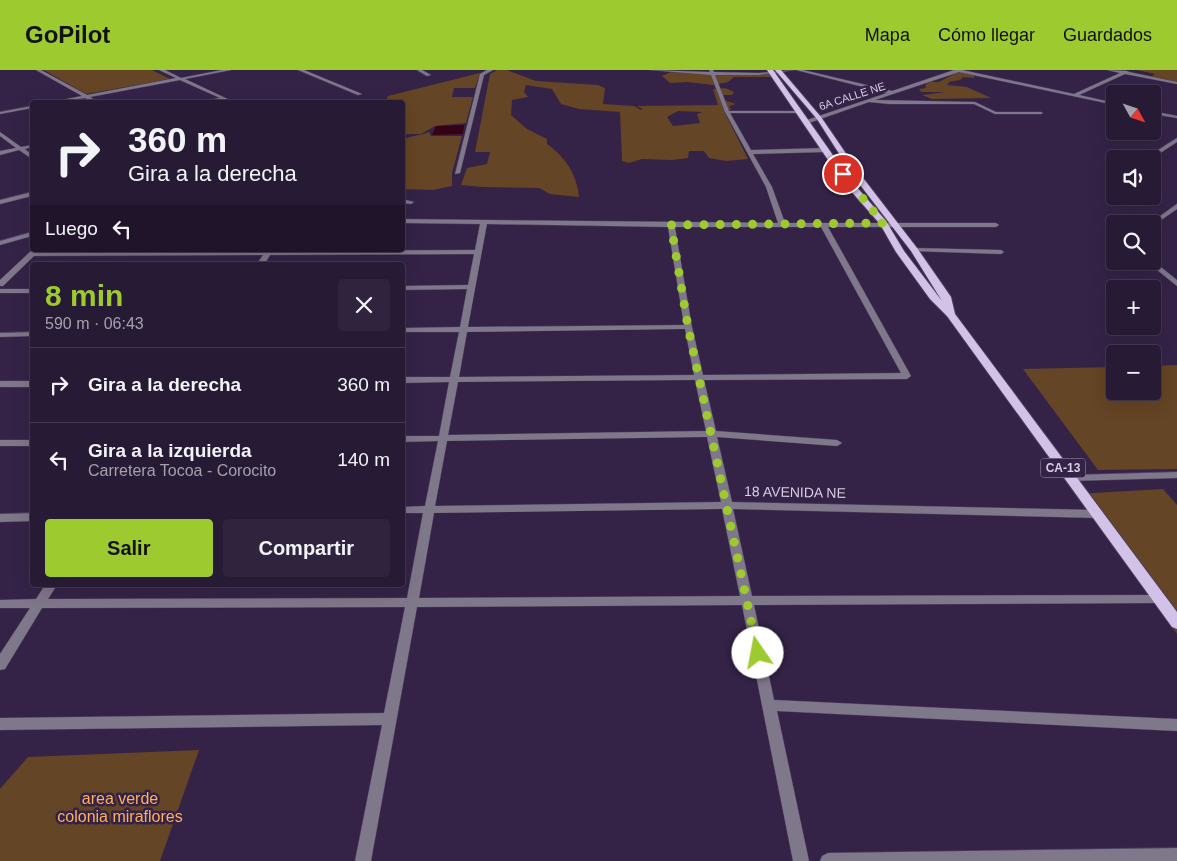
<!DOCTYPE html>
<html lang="es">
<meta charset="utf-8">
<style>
:root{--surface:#271a35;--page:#2f233d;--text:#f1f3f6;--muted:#a4a1ad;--line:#433850;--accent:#9dca2f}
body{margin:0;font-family:Arial,sans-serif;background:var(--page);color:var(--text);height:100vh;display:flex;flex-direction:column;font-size:19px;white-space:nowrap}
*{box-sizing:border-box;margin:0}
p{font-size:16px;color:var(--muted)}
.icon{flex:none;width:28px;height:28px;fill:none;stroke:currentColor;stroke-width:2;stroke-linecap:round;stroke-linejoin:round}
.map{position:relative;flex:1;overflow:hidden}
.drawer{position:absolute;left:30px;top:192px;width:375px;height:325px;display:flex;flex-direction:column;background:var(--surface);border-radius:5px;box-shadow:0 5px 20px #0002,0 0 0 1px var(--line)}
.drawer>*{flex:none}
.hud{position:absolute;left:30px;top:30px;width:375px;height:152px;border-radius:5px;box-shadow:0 5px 20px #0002,0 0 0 1px var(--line);background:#271a35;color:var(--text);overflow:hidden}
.needle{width:32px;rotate:130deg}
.controls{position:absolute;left:1106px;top:15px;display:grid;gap:10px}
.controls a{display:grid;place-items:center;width:55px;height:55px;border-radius:5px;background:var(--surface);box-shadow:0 5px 20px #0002,0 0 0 1px var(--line);font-size:25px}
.pin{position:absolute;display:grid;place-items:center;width:42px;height:42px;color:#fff;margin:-21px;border:2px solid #fff;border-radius:50%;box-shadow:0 1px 5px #0007}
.me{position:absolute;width:55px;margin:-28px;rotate:348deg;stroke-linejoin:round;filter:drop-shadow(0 0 4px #0008)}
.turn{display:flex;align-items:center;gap:18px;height:105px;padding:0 15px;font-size:22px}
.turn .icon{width:65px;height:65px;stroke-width:2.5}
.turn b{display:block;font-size:35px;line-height:42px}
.then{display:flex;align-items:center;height:48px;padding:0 15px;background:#0003;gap:10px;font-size:19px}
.round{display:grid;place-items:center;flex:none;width:52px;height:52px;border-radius:5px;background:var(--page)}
.headline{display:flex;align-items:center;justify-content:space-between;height:85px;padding:0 15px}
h1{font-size:30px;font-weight:600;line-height:38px;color:var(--accent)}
.button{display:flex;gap:10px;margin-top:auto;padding:10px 15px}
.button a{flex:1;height:58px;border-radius:5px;background:var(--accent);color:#111;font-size:20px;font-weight:600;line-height:58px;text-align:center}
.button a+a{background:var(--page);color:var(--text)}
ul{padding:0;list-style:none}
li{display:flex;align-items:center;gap:15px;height:75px;padding:0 15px;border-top:1px solid var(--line)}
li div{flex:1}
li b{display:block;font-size:19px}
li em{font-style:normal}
header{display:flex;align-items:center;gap:30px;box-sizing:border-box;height:70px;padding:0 25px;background:var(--accent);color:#111}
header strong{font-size:24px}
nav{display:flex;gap:28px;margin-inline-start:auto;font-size:18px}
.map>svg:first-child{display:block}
</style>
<header>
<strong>GoPilot</strong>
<nav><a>Mapa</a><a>Cómo llegar</a><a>Guardados</a></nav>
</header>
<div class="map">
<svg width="1177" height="791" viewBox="0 0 1177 791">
<rect width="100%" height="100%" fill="#342347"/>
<g fill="#644525" fill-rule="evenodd">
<polygon points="44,0 152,0 170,9 86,24"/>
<path d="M 497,0 L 507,0 L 536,11 L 598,15 L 605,18 L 603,34 L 634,36 L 641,40 L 643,39 L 637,36 L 718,35 L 713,19 L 725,18 L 734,22 L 732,25 L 722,25 L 723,30 L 736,34 L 729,36 L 731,39 L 725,43 L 748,89 L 726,91 L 709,88 L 704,81 L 689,81 L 688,88 L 672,90 L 642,89 L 629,93 L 622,91 L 620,42 L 579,39 L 561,34 L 552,19 L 526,15 L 524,22 L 528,27 L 512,30 L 511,45 L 527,59 L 547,69 L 547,74 C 565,87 577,104 579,127 L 550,124 L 539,118 L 483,117 L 461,115 L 467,98 L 487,94 L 490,82 L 475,82 L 490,4 ZM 678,41 L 703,42 L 697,44 L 700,53 L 673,56 L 667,47 Z"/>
<polygon points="1137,0 1177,0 1177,12 1150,7 1155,4"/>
<polygon points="671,2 771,4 771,7 734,7 728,12 713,15 688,12 670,13 662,6"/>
<polygon points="958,2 974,5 974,8 963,7 960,10 949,12 947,15 967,17 991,28 932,29 922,25 946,22 921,22 919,19 926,18 925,15 930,12 939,12"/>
<polygon points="480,3 475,18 454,18 452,27 473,27 466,53 435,56 421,64 403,64 403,33 406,33 385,32 388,26"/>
<path d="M 429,62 L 431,66 L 462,66 L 452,103 L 452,116 L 433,120 L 403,119 L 403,70 C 411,65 420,66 429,62 Z"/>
<polygon points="1177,295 1177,399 1098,400 1023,299 1115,297 1115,321 1152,321 1153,296"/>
<polygon points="1163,419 1177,435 1177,564 1076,424"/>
<polygon points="199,680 160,791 0,791 0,719 28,687"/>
</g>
<polygon fill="#360115" points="464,55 463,64 432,65 436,56"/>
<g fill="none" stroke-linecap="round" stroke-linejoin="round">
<g stroke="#4e3e60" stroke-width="1">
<g id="street">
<polygon points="36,0 41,0 87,25 176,8 159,0 165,0 181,8 222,0 231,0 185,9 234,32 229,32 224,30 203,32 203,31 220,28 180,10 90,27 98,32 93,32 85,28 54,32 56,31 82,26"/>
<polygon points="298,0 304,0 362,24 358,25"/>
<polygon points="417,0 422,0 431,5 427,6"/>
<polygon points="487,0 493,0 484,5 460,103 455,104 480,4"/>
<path d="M 650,0 L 710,2 L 709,0 L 713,0 L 714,2 L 759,3 L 794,0 L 759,5 L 715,5 L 729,41 L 797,41 L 799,42 L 797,43 L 730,43 L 751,80 L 825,78 L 828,80 L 825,82 L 753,84 L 772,117 L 785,153 L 996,153 L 999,155 L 996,157 L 828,157 L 911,306 L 907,309 L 704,310 L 716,361 L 837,370 L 842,373 L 837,376 L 717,367 L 732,432 L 1097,440 L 1102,444 L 1097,448 L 733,439 L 752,526 L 1159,525 L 1163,526 L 1165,529 L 1163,532 L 1159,533 L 754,535 L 774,630 L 1177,649 L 1177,661 L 777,641 L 809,791 L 793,791 L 742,535 L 417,537 L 371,791 L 355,791 L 382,655 L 0,660 L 0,648 L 384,643 L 405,537 L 42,538 L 5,599 L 0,600 L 0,584 L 30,538 L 0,538 L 0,530 L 36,529 L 45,515 L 57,515 L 48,529 L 407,528 L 423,443 L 402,443 L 402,437 L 425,436 L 438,371 L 402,372 L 402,366 L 439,366 L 449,312 L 402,313 L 402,307 L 450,307 L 459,262 L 402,262 L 402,258 L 460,257 L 467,219 L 402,220 L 402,216 L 468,215 L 474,184 L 270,185 L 264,195 L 256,195 L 263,185 L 34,186 L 3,216 L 0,216 L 0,210 L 32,180 L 39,180 L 38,182 L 475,180 L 480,154 L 402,153 L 402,149 L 778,153 L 766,117 L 725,42 L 711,5 ZM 487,154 L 668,157 L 684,255 L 468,257 ZM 675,157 L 821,157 L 901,303 L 703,305 L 692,257 ZM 685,259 L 694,305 L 459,307 L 467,262 ZM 695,310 L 706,361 L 448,365 L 458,312 ZM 707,367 L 721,432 L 435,436 L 447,371 ZM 722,439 L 740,526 L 419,528 L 434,443 Z"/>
<polygon points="796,0 803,0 892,21 954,0 962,0 1074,24 1120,3 1107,0 1127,1 1129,2 1177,12 1177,14 1125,4 1079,25 1115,33 1115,35 959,2 875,30 975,32 996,42 1041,42 1043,43 1041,44 995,44 974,34 889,34 869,32 806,54 804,51 887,23"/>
<polygon points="32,36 32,38 0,44 0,42"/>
<polygon points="1152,41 1177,46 1177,48 1152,44"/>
<polygon points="0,62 21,77 32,75 32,77 25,79 32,85 32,89 19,80 0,85 0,81 16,78 0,66"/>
<polygon points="1177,68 1177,72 1151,89 1144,89"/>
<polygon points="32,122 32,126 0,134 0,130"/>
<polygon points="402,129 414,132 411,134 402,133"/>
<polygon points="1177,134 1177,139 1154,155 1149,154"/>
<polygon points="32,162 32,166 0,175 0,171"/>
<polygon points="914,178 1001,180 1004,182 1001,184 912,181 912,179"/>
<polygon points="1152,190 1177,210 1177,216 1146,191"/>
<rect x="0" y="219" width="32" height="4"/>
<polygon points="32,262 32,266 0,267 0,263"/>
<rect x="0" y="311" width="32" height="6"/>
<rect x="0" y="370" width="32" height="6"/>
<polygon points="1177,402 1177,408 1070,411 1065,408 1070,405"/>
<polygon points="32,443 32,451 0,452 0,444"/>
<polygon points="1177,778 1177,791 820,791 822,786 828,783"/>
</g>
</g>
<g stroke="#4e3e60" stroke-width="2">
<polygon id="primary" points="767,0 773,0 849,108 886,151 904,181 942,231 911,181 854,107 817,49 775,0 781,0 821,47 860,104 917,178 951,227 955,244 1177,542 1177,559 1172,557 947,246 930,229 896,182 880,154 843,112"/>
</g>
<use href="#street" fill="#7f778a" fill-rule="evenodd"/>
<use href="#primary" fill="#d3c2e8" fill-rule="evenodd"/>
</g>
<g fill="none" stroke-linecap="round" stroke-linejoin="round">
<polyline stroke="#9dca2f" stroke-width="9" stroke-dasharray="0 16.2" points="758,583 688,257 671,155 883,153 843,104"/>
</g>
<g text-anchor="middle" stroke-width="5" stroke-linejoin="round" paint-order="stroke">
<g font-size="11" fill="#d7cde4" stroke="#342347">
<text transform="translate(852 26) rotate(-18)" y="4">6A CALLE NE</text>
</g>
<rect fill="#342347" stroke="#a69ab5" stroke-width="1" x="1040.5" y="388.5" width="45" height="19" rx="4"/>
<g font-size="12" font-weight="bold" fill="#d7cde4">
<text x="1063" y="402">CA-13</text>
</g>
<g font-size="14" fill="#d7cde4" stroke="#342347">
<text transform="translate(795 422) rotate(1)" y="5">18 AVENIDA NE</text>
</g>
<g font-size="16" fill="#ffb05d" stroke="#342347">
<text x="120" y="734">area verde<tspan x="120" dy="18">colonia miraflores</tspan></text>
</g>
</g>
</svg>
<div class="controls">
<a><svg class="needle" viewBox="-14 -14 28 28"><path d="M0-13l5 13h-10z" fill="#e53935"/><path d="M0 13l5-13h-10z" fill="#a4a1ad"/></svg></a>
<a><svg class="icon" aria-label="sound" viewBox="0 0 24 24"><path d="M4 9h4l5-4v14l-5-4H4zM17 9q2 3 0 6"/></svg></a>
<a><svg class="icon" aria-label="search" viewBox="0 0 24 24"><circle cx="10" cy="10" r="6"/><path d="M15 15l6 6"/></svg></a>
<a>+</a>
<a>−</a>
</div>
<div class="pin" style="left:843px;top:104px;background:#d93025"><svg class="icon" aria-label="arrive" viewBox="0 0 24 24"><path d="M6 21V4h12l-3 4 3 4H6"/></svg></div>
<svg class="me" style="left:758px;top:583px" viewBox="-20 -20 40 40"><circle r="19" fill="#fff"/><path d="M0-13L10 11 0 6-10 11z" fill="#9dca2f"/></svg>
<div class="hud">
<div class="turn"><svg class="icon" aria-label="right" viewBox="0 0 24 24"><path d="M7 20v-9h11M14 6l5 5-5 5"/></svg><div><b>360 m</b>Gira a la derecha</div></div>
<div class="then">Luego<svg class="icon" aria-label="left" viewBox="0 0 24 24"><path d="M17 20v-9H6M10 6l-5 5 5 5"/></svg></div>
</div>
<section class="drawer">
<div class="headline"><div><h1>8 min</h1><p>590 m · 06:43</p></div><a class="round"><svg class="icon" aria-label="close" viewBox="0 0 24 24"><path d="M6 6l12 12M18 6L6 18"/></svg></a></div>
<ul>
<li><svg class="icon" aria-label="right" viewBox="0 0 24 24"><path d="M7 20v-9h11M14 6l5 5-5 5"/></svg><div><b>Gira a la derecha</b></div><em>360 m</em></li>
<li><svg class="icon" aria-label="left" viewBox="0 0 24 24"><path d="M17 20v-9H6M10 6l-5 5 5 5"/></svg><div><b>Gira a la izquierda</b><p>Carretera Tocoa - Corocito</p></div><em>140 m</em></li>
</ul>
<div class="button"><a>Salir</a><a>Compartir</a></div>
</section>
</div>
